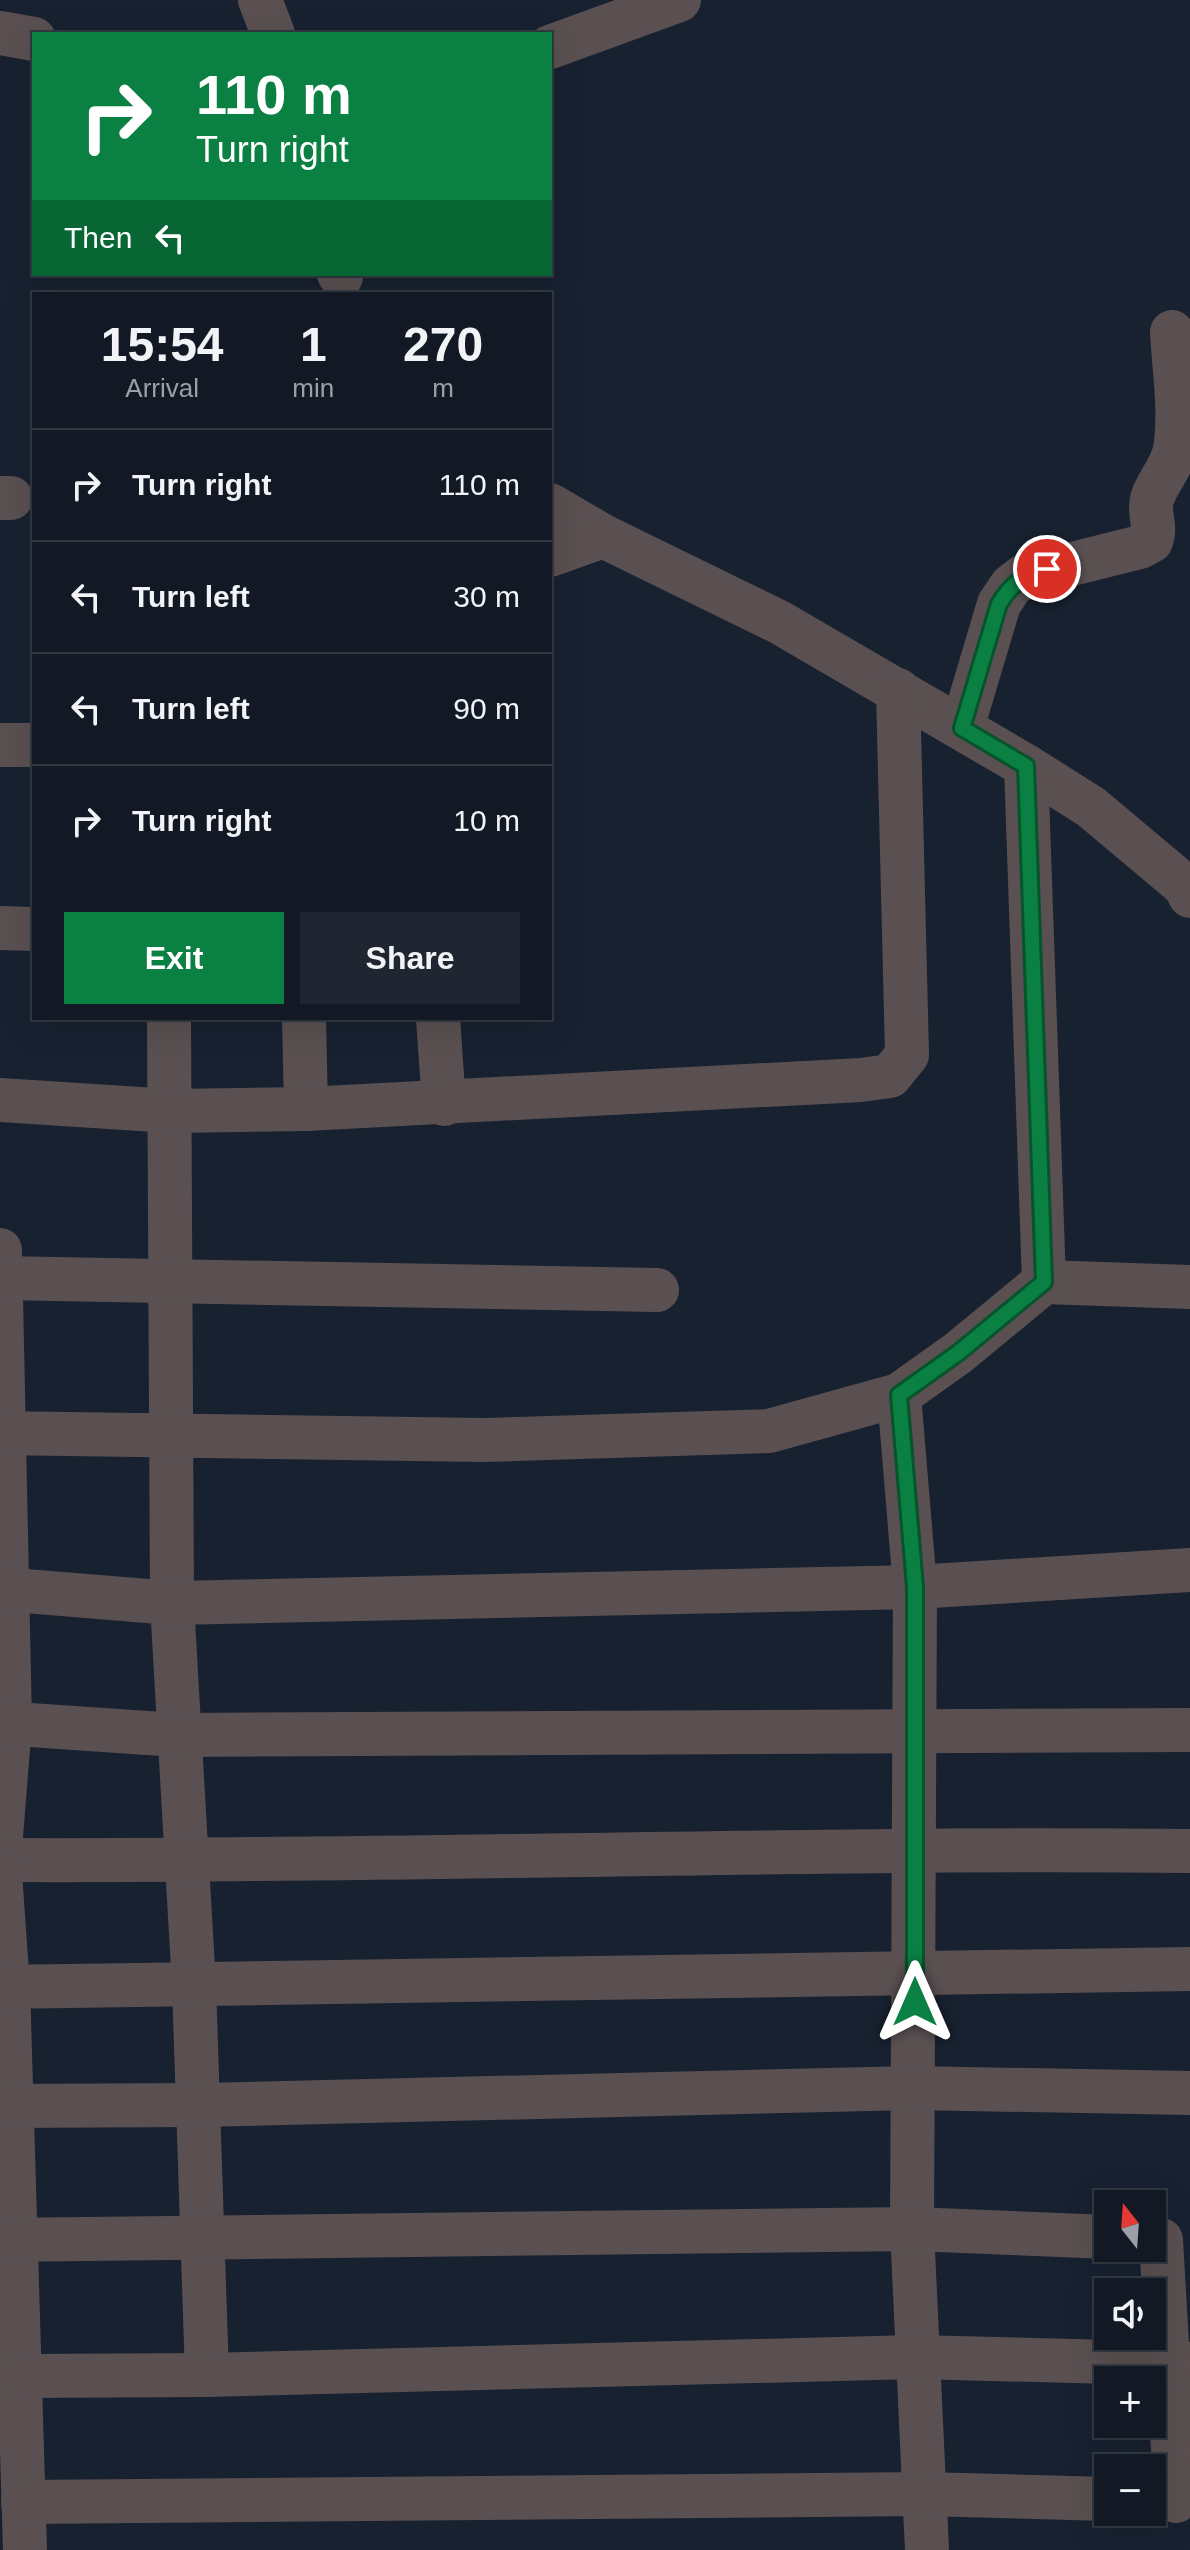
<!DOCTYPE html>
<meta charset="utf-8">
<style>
:root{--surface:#121924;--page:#1f2631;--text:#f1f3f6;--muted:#9ca0a6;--line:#313841;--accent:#0b8043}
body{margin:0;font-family:Helvetica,sans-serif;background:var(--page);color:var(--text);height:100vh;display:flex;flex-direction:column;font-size:30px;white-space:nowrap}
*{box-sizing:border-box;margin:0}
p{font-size:26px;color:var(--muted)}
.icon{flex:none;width:44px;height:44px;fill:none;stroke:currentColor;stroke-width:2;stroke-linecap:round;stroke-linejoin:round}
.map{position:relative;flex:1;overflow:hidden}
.side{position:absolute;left:32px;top:292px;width:520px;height:728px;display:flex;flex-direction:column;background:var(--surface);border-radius:0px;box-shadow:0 8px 32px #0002,0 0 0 2px var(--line)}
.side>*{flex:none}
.top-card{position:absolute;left:32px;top:32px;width:520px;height:244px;border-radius:0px;box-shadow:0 8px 32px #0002,0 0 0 2px var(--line);background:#0b8043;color:#fff;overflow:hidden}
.needle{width:52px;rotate:343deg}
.controls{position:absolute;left:1094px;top:2190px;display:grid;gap:16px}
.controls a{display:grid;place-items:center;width:72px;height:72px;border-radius:0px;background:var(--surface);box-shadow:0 8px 32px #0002,0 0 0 2px var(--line);font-size:40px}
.pin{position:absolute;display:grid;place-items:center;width:68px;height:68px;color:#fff;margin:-34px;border:4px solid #fff;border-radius:50%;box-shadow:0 2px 8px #0007}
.me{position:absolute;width:88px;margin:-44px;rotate:0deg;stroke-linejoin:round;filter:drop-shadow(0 0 6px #0008)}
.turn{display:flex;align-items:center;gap:28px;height:168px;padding:0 32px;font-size:36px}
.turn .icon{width:104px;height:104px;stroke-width:2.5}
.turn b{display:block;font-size:56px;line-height:68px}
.then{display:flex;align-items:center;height:76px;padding:0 32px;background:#0003;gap:16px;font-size:30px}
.eta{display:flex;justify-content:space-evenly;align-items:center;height:136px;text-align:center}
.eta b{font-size:48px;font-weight:600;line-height:56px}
.cta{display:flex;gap:16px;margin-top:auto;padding:16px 32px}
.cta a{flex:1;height:92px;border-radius:0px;background:var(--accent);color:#fff;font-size:32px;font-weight:600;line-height:92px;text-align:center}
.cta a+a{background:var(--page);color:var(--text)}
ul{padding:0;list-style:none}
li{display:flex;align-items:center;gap:24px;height:112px;padding:0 32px;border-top:2px solid var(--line)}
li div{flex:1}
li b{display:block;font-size:30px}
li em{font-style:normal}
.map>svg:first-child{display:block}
</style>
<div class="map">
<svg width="1190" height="2550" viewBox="0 0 1190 2550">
<rect width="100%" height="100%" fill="#182130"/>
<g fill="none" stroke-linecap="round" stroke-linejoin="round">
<g stroke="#5a5052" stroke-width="44">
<polyline points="550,47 679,0"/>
<polyline points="0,498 11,498"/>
<polyline points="550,505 603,536 779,622 1026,766 1091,807 1185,886 1190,896"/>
<polyline points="550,555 603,536"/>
<path d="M 962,728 L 999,604 L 1011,586 L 1024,576 L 1140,547 L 1151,541 C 1157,526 1148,514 1152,499 C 1157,482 1172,468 1175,449 C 1181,412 1174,369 1172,332"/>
<polyline points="0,745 34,745"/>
<polyline points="0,928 34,929"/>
<polyline points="169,1018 172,1603 194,1986 207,2375"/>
<polyline points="304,1018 306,1109"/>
<polyline points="438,1018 444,1104"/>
<polyline points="0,1100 171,1111 306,1109 861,1080 890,1076 907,1055 898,690"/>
<polyline points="0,1250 10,1724 0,1849"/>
<polyline points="1,1278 657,1290"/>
<polyline points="1044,1282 1190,1287"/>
<polyline points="899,1395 915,1587 912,2229 927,2550"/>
<polyline points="0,1433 485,1440 769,1431 899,1395 958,1353 1044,1282 1026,766"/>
<polyline points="0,1589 172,1603 915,1587 1190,1570"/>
<polyline points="0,1723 177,1735 1190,1730"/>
<path d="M 0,1860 C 397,1862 793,1847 1190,1851"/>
<polyline points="0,1873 8,1987 25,2550"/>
<polyline points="0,1987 1190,1969"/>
<polyline points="0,2106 199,2105 913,2088 1190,2093"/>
<polyline points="0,2240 912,2229 1108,2237"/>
<polyline points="1161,2240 1176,2501"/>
<polyline points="20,2376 207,2375 915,2357 1190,2364"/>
<polyline points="23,2502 924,2494 1108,2499"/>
</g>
<g stroke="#5a5052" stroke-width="44">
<polyline points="260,0 273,34"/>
<polyline points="0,33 34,39"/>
<polyline points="339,274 341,277"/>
</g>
</g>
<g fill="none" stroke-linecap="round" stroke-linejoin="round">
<g stroke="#07532c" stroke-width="20">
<path id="route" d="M 915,2002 L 915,1587 L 899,1395 L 958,1353 L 1044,1282 L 1026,766 L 962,728 L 999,604 C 1012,583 1023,576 1047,569"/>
</g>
<use href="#route" stroke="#0b8043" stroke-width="14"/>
</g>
</svg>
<div class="controls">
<a><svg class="needle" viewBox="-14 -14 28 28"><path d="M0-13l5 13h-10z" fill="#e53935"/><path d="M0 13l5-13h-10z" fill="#9ca0a6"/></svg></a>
<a><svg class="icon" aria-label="sound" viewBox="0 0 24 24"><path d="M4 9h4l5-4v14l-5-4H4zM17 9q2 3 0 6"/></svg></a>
<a>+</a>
<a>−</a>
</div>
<div class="pin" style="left:1047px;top:569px;background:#d93025"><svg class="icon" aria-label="arrive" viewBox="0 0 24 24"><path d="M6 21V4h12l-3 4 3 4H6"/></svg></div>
<svg class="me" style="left:915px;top:2002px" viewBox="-20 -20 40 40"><path d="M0-17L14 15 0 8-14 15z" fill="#0b8043" stroke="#fff" stroke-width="4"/></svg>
<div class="top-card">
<div class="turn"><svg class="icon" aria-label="right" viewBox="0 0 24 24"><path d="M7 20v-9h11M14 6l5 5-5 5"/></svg><div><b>110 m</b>Turn right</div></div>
<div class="then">Then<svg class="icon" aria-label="left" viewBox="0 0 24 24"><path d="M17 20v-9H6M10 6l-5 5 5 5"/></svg></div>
</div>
<section class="side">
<div class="eta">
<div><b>15:54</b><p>Arrival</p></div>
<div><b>1</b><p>min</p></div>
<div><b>270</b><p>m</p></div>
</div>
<ul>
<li><svg class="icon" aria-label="right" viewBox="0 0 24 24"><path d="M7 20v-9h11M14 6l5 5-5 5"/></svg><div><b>Turn right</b></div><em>110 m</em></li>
<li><svg class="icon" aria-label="left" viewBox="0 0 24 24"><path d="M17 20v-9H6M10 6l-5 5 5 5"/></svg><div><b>Turn left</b></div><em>30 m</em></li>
<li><svg class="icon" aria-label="left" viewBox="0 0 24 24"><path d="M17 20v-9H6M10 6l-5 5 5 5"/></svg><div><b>Turn left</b></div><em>90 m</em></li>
<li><svg class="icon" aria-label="right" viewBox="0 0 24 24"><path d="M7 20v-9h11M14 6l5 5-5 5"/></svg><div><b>Turn right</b></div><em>10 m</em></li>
</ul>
<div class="cta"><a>Exit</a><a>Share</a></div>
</section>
</div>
